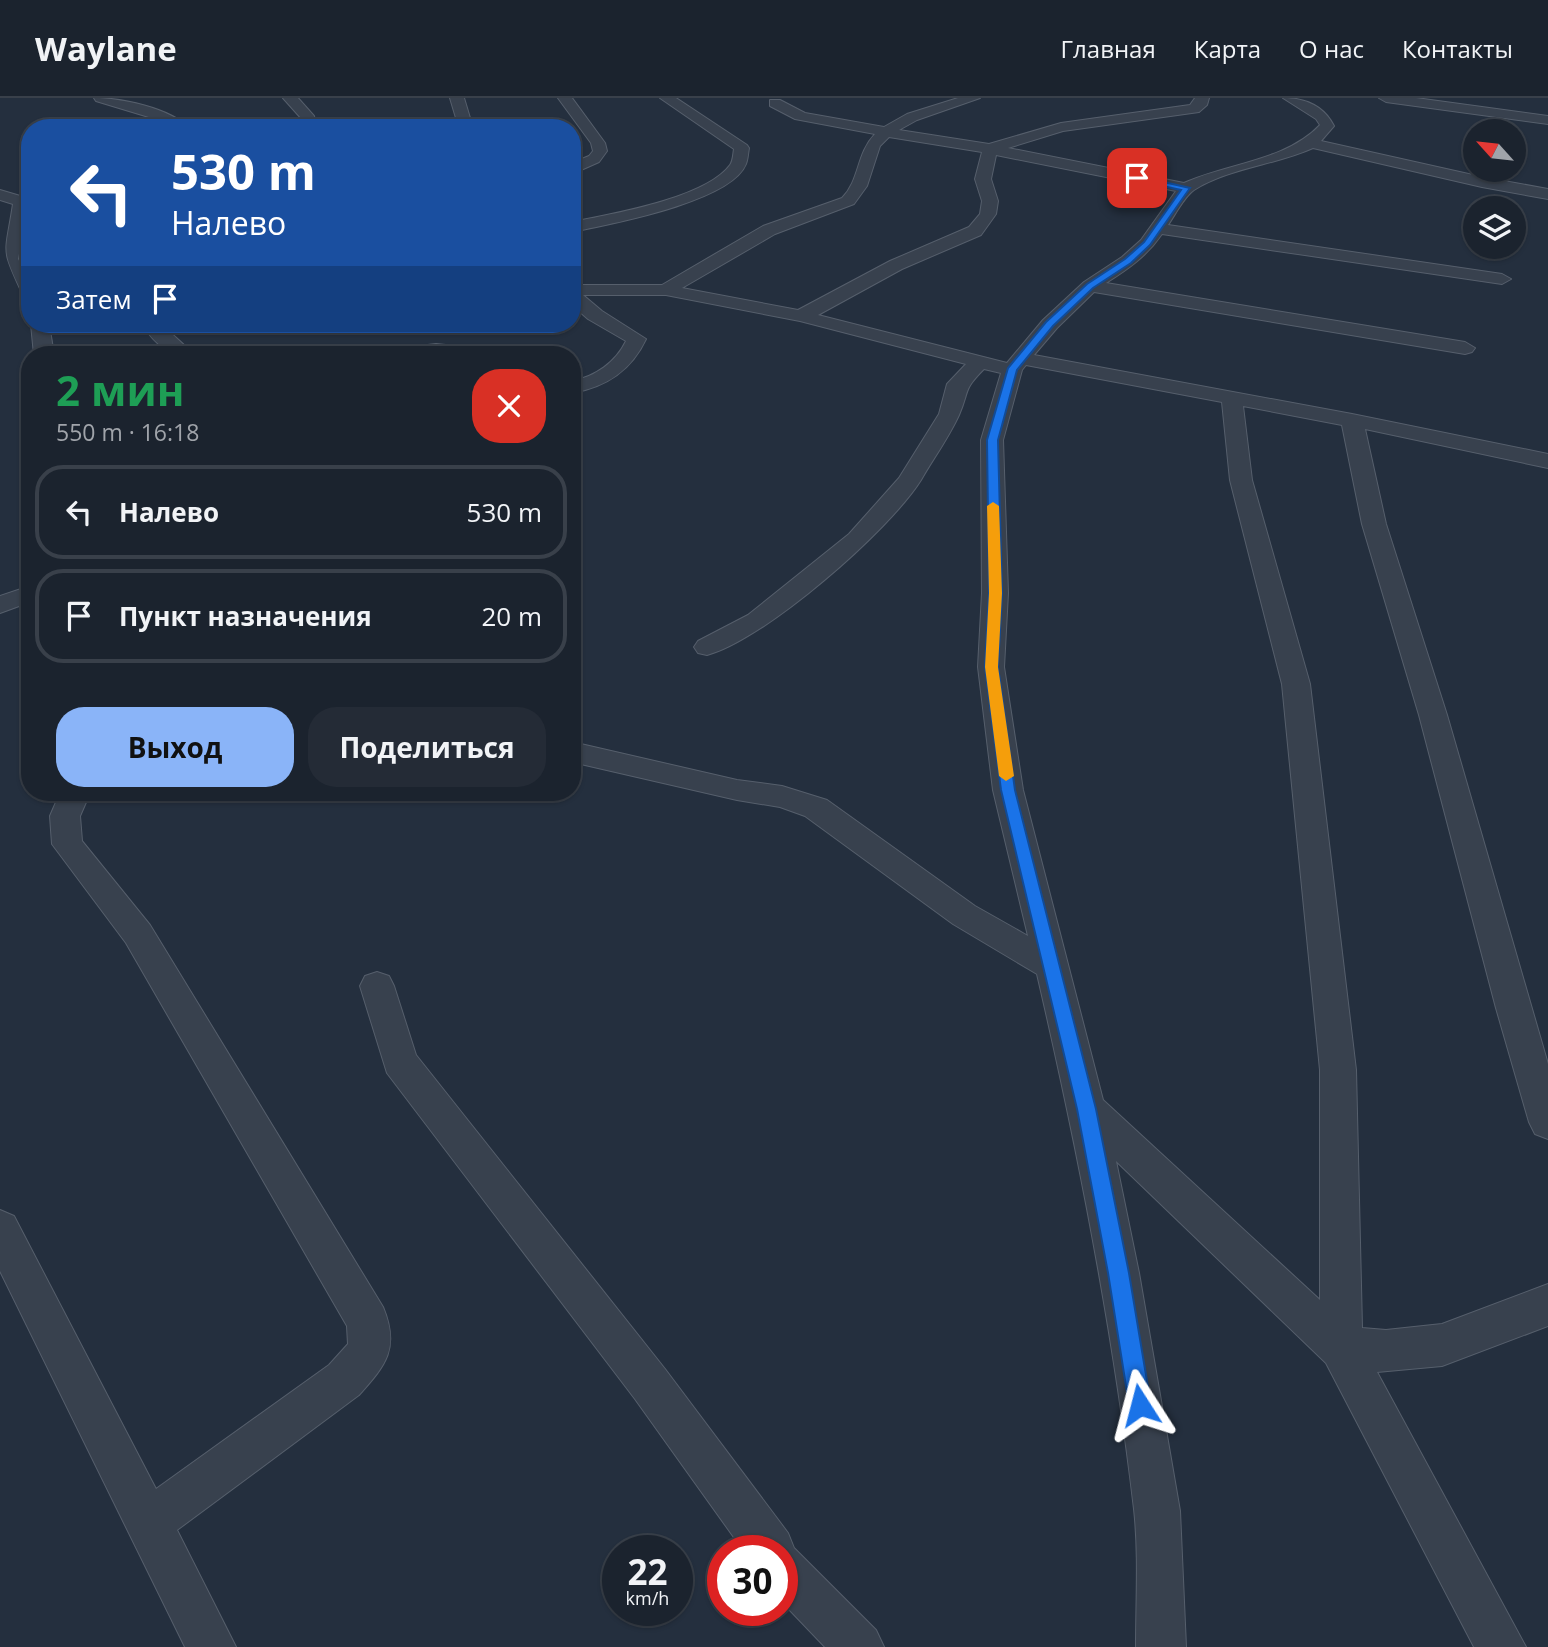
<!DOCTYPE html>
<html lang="ru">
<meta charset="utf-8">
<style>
:root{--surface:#1b232e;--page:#242b36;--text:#f1f3f6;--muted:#a0a4aa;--line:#39404a;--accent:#8ab4f8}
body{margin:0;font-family:"Open Sans",sans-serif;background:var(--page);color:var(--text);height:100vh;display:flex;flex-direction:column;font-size:26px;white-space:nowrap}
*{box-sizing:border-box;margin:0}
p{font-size:23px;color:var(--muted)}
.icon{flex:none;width:38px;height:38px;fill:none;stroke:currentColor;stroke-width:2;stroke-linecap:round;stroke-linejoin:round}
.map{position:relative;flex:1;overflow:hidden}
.drawer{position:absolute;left:21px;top:248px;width:560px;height:455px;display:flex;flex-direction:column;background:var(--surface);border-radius:28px;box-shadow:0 2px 5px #0004,0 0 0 2px var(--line)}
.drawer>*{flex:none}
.hud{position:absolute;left:21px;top:21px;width:560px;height:214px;border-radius:28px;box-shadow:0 2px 5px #0004,0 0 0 2px var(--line);background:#1a4fa0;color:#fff;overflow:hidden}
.needle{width:46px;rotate:297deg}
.controls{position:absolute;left:1463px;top:21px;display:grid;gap:14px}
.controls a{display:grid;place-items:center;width:63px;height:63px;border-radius:50%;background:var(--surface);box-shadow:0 2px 5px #0004,0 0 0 2px var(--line);font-size:35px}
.speed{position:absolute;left:602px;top:1437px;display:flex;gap:14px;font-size:35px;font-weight:700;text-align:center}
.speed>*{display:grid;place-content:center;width:91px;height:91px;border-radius:50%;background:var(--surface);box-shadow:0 2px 5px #0004,0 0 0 2px var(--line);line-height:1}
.speed small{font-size:18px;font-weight:400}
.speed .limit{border:10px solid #d22;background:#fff;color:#111}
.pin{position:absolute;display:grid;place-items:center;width:60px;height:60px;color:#fff;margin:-30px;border-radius:14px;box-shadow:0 4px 10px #0006}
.me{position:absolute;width:77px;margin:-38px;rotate:351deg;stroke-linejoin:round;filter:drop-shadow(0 0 5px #0008)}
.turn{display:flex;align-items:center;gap:24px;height:147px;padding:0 35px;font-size:32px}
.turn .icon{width:91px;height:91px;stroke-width:2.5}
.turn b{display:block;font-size:49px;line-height:60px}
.then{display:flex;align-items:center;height:66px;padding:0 35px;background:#0003;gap:14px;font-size:26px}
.round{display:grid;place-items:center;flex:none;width:74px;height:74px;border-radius:28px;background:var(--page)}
.overview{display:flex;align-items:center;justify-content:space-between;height:119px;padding:0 35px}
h1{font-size:42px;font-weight:700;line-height:52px;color:#1e9e55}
.button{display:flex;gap:14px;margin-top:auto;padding:14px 35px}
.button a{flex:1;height:80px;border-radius:28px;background:var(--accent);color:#111;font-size:28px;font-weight:700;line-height:80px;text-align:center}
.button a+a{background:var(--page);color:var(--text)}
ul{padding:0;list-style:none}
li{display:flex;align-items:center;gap:21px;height:94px;margin:0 14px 10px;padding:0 21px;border:4px solid var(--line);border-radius:28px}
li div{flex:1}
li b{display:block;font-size:26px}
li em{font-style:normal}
header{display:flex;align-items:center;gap:42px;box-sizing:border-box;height:98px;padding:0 35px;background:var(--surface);border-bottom:2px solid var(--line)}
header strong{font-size:33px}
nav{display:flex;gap:38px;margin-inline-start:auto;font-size:24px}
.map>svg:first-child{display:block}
</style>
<header>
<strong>Waylane</strong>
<nav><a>Главная</a><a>Карта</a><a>О нас</a><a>Контакты</a></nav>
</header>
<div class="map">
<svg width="1548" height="1549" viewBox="0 0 1548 1549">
<rect width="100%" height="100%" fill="#242f3e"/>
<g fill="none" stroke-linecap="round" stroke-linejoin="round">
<g stroke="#565f6c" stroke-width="2">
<g id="minor">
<path d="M 94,0 C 121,0 170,10 189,30 L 172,30 L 162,23 L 96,3 Z"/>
<polygon points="283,0 298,0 314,18 317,30 303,30 300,19"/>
<polygon points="450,0 464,0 473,30 459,30"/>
<polygon points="558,0 572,0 605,45 607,53 599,64 572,76 572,65 589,58 593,53 591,45"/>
<path d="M 660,0 L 676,0 L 747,47 L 749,50 C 748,55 748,61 746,66 C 731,104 610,126 572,134 L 572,124 C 612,116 706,100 730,67 C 733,63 733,57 734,51 Z"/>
<path d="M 958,0 L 980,0 L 917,22 L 899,32 L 989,46 L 1061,25 L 1190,7 L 1195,0 L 1209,0 L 1207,7 L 1199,14 L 1063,33 L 1008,50 L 1184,85 C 1228,65 1286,63 1320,27 L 1316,21 L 1283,0 C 1305,0 1324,8 1334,28 L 1321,43 L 1482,79 L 1548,91 L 1548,101 L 1482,89 L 1313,50 C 1275,67 1229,70 1194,92 C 1184,99 1175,117 1168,127 L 1502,176 L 1511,181 L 1502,186 L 1162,136 C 1147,158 1128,171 1106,185 L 1465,244 L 1475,250 L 1472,254 L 1465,256 L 1094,194 L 1057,230 L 1034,257 L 1352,316 L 1548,356 L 1548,370 L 1365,331 L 1386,426 L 1447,617 L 1548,966 L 1548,1041 L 1535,1036 L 1529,1024 L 1496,910 L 1419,617 L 1362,426 L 1342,327 L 1243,308 L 1252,382 L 1310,586 L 1356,972 L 1362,1230 L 1386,1232 L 1442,1226 L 1548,1186 L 1548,1228 L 1442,1268 L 1377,1274 L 1526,1549 L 1474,1549 L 1326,1265 L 1116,1063 L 1139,1175 L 1180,1413 L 1186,1549 L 1136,1549 C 1136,1503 1139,1456 1134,1411 C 1113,1232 1078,1052 1037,876 L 953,826 L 805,718 L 780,709 L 737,702 L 572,664 L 572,644 L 737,682 L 782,688 L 827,702 L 975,808 L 1028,838 L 993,692 L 978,569 L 982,495 L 981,342 L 1001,275 L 984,271 C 962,293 970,292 959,317 C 949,339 933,361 921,382 C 889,433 764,542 707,557 L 698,555 L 694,549 L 698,543 L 748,517 L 849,436 L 899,380 L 939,316 L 947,286 L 966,266 L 800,223 L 666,197 L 583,197 L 602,213 L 646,241 C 631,273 606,289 572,295 L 572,283 C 595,279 616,264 626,243 L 588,221 L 572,207 L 572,187 L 662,187 L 763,128 L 842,100 C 860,82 856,56 875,36 L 795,21 L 770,8 L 770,2 L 780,2 L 805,15 L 884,29 L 907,16 ZM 889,39 L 982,54 L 975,81 L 982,103 L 980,116 L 969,129 L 890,163 L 798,212 L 682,190 L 775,136 L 854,106 L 867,88 L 880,48 ZM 996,57 L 1176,93 L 1141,142 L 1122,159 L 1084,184 L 1043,222 L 1007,265 L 818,217 L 902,171 L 981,137 L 996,116 L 998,103 L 991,81 ZM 1026,267 L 1222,304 L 1230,382 L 1282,586 L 1320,972 L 1320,1202 L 1103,1002 L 1023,692 L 1004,569 L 1008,495 L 1003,342 L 1022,272 Z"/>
<polygon points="1379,0 1416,0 1548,18 1548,26 1386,4"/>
<path d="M 0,92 L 27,100 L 29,103 L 18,161 L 30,182 L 30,200 L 24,199 C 0,148 5,159 13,106 L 0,102 Z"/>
<polygon points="31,226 49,226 54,257 34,257"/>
<path d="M 142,226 L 161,226 L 195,257 C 169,258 156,248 142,226 Z"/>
<polygon points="436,246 484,251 494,257 384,257 394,251"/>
<polygon points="30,488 30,504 0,515 0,498"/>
<path d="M 60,695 L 90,695 L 80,718 L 82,743 L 150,827 L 383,1209 C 400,1250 386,1267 359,1297 L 177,1432 L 236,1549 L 185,1549 L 0,1173 L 0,1112 L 14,1118 L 156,1391 L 329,1267 L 348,1246 L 347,1228 L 126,845 L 52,746 L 50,718 Z"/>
<polygon points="377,874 389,878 394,888 416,957 665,1271 788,1435 794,1450 876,1532 884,1549 825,1549 782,1504 782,1452 743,1452 635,1301 387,975 360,888 365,878"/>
</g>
</g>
<use href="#minor" fill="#38414e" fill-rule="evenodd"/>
</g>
<polygon fill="#1a73e8" stroke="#114b97" stroke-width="2" points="1137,78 1190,90 1150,147 1131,165 1093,190 1053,228 1017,272 998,342 1002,495 998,569 1015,692 1096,1011 1129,1175 1151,1307 1148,1315 1140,1318 1132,1315 1129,1307 1108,1175 1077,1011 1001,692 985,569 989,495 987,342 1008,270 1046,224 1087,186 1125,161 1144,144 1181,92 1134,82"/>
<polygon fill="#f59e0b" points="993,404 999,408 1002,495 998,569 1014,678 1006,683 999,678 985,569 989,495 987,408"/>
</svg>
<div class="controls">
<a><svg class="needle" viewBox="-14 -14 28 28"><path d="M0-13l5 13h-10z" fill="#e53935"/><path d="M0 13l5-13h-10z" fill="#a0a4aa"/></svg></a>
<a><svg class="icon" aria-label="layers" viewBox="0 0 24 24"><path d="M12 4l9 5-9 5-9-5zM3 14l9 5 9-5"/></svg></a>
</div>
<div class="speed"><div>22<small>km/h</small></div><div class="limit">30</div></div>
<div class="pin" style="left:1137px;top:80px;background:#d93025"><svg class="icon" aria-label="arrive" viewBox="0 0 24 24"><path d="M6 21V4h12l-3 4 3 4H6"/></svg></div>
<svg class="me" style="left:1140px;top:1307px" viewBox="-20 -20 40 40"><path d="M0-17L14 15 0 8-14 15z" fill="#1a73e8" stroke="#fff" stroke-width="4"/></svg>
<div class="hud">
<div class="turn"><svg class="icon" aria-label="left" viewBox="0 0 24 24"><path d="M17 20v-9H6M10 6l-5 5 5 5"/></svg><div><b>530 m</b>Налево</div></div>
<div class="then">Затем<svg class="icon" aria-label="arrive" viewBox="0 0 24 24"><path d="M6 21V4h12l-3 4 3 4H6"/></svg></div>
</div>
<section class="drawer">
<div class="overview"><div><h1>2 мин</h1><p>550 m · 16:18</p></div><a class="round" style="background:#d93025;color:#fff"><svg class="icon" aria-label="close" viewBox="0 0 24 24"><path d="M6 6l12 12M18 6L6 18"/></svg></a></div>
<ul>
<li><svg class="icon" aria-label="left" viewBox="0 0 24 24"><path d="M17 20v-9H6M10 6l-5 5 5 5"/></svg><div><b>Налево</b></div><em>530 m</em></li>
<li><svg class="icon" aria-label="arrive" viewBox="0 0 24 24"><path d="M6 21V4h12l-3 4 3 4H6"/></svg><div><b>Пункт назначения</b></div><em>20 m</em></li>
</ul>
<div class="button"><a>Выход</a><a>Поделиться</a></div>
</section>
</div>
